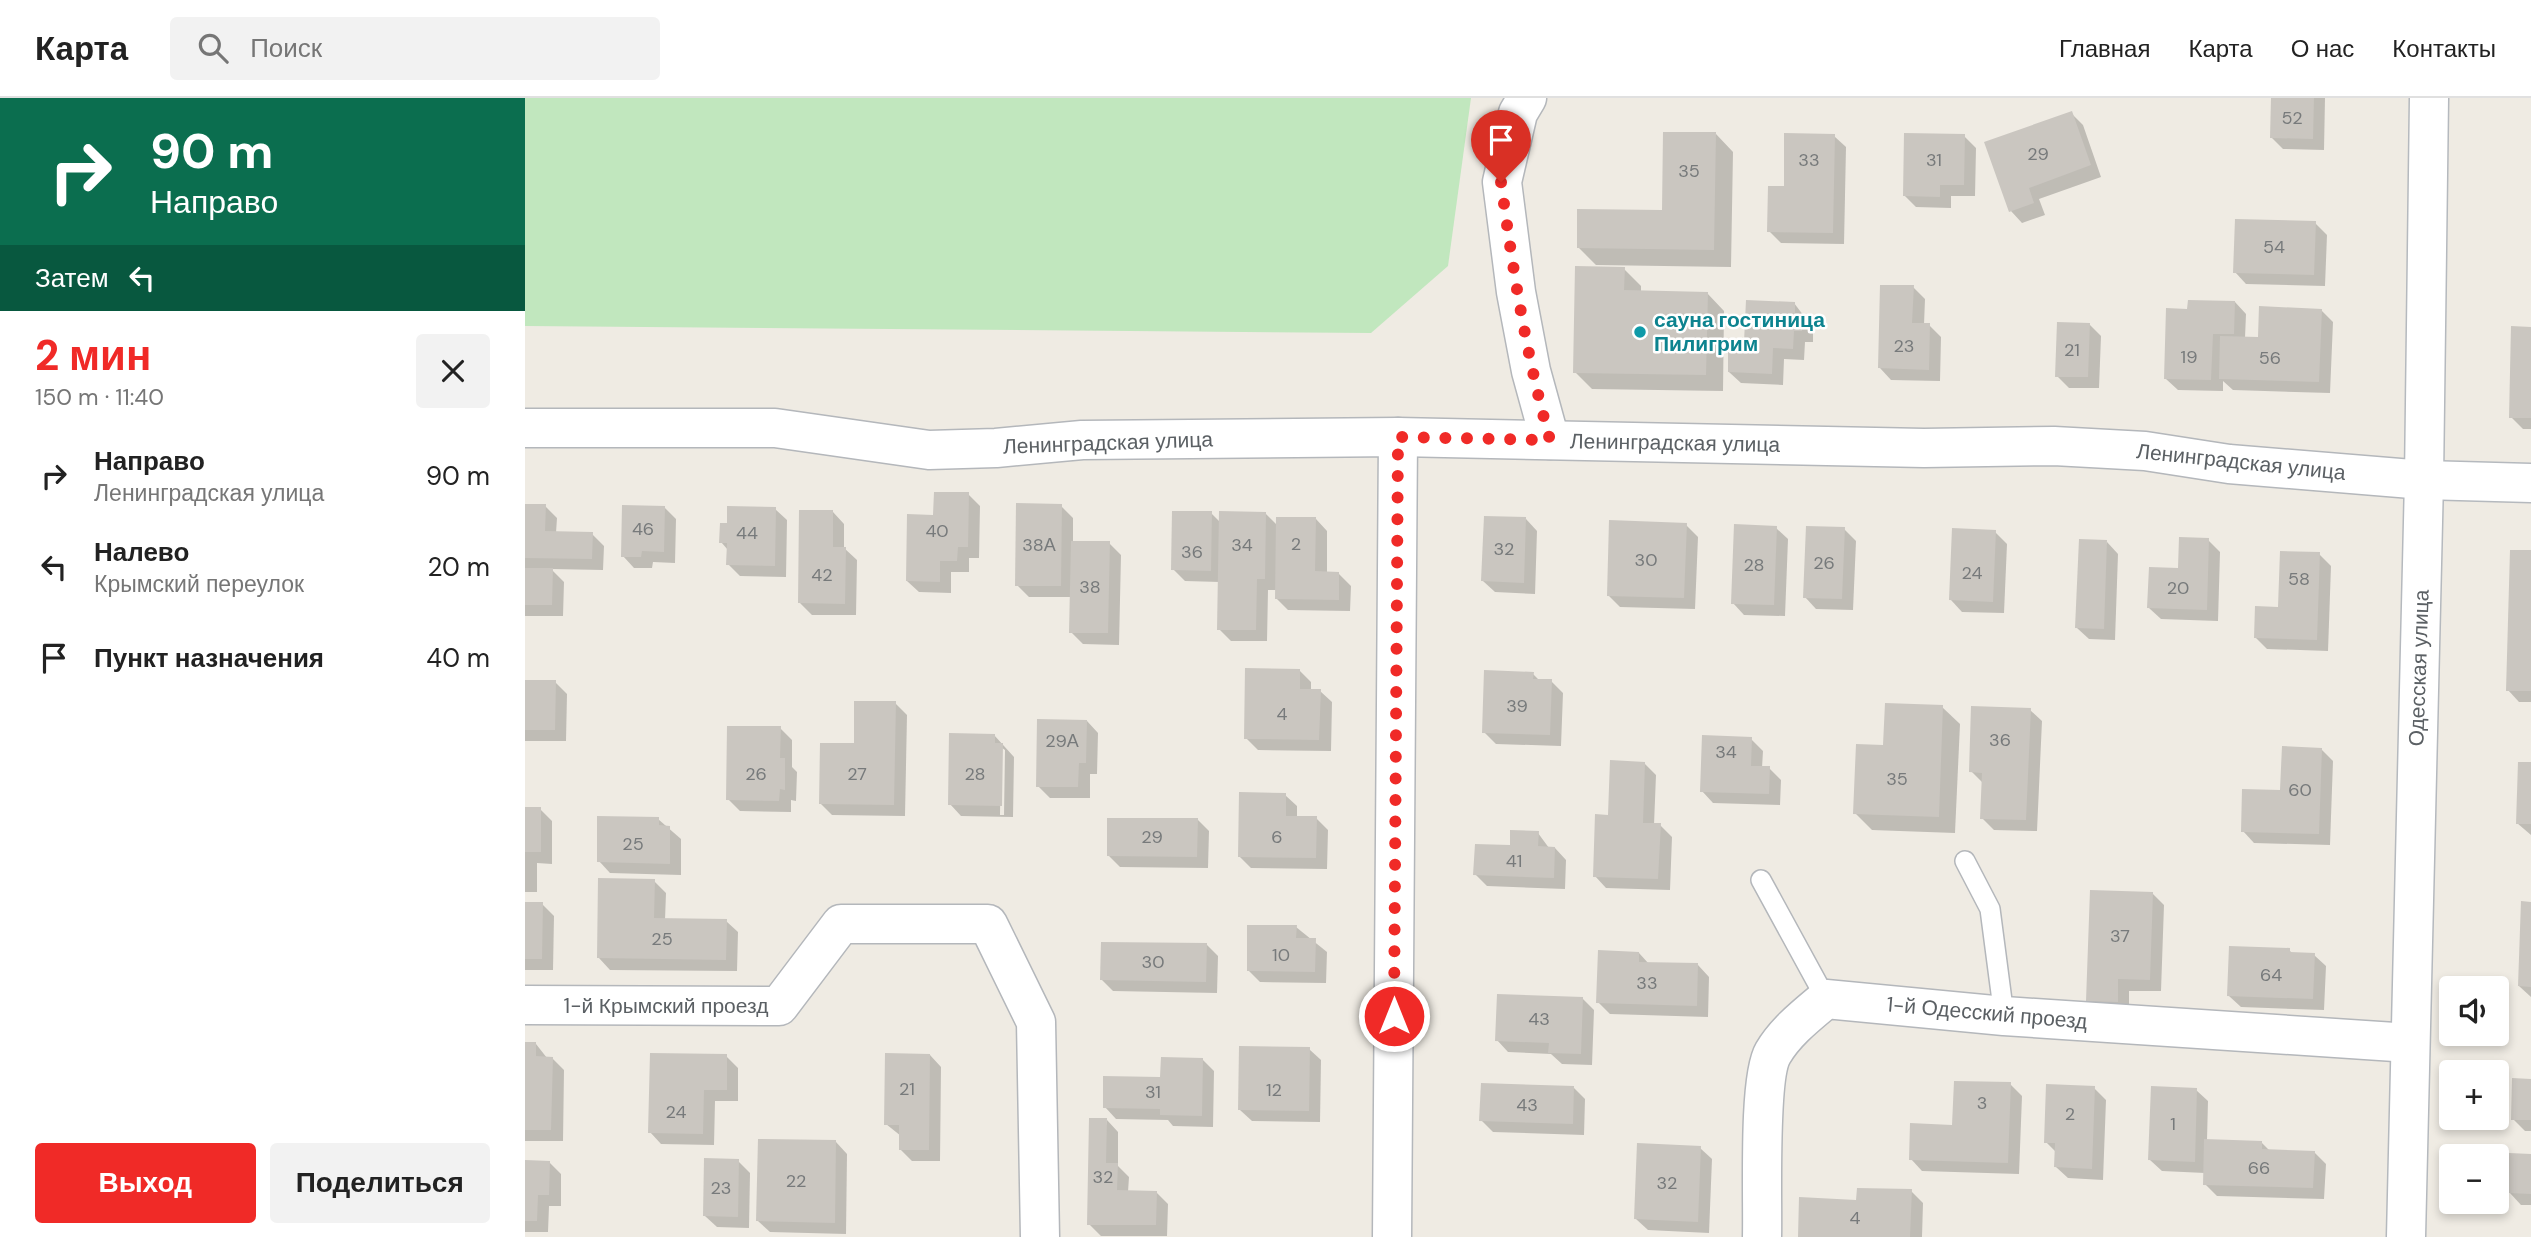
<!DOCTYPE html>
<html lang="ru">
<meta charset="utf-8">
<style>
:root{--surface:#fff;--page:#f2f2f2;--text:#222;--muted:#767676;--line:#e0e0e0;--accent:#f02a27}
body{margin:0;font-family:"DM Sans",sans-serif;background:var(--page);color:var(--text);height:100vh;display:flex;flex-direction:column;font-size:26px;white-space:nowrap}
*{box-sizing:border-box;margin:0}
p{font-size:23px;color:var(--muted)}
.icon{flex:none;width:38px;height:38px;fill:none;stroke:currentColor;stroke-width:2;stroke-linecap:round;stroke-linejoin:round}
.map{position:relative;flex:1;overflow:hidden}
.panel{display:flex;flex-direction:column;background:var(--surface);width:525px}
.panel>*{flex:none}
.banner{background:#0b6e4f;color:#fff;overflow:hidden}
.fabs{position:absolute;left:1914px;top:878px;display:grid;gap:14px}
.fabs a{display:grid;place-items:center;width:70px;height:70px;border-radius:7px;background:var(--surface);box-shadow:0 4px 10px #0003;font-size:35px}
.pin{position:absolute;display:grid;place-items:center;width:60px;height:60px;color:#fff;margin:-72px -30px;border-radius:50% 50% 50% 0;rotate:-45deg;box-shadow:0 0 7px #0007}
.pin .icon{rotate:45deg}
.me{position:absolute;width:77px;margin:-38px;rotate:0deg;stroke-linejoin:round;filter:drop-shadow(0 0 5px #0008)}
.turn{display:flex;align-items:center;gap:24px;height:147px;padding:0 35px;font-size:32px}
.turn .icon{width:91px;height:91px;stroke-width:2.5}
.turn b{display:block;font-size:49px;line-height:60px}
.then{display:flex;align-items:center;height:66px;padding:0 35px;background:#0003;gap:14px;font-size:26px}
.round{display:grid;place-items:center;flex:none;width:74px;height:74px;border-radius:7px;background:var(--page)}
.headline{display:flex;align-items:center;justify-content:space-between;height:119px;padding:0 35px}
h1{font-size:42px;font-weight:800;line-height:52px;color:var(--accent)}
.cta{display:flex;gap:14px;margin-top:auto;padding:14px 35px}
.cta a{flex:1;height:80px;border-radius:7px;background:var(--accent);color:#fff;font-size:28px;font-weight:800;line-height:80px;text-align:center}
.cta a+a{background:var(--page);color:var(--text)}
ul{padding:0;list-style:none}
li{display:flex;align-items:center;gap:21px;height:91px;padding:0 35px}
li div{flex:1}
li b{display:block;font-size:26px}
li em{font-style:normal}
header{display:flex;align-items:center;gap:42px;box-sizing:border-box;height:98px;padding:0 35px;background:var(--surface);border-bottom:2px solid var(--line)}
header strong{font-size:33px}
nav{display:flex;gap:38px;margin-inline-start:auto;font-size:24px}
.search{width:490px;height:63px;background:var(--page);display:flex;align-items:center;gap:18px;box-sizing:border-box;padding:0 24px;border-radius:7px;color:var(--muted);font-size:26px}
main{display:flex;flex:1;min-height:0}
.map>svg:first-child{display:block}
</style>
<header>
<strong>Карта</strong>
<div class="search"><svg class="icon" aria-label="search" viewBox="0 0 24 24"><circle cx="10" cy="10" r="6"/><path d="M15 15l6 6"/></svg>Поиск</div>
<nav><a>Главная</a><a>Карта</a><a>О нас</a><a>Контакты</a></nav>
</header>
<main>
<section class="panel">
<div class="banner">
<div class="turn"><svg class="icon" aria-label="right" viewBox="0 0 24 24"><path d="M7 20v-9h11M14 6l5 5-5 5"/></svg><div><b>90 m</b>Направо</div></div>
<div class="then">Затем<svg class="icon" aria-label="left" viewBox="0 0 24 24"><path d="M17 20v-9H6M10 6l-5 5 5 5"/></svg></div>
</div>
<div class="headline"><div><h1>2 мин</h1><p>150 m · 11:40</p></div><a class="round"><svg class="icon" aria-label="close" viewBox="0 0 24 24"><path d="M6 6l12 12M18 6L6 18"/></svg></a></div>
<ul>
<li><svg class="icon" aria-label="right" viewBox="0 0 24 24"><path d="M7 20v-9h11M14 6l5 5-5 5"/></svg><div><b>Направо</b><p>Ленинградская улица</p></div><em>90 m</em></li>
<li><svg class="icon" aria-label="left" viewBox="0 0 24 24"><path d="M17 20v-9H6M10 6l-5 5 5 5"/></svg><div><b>Налево</b><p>Крымский переулок</p></div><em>20 m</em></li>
<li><svg class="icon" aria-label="arrive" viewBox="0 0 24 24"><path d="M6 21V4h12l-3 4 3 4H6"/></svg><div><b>Пункт назначения</b></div><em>40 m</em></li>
</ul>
<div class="cta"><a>Выход</a><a>Поделиться</a></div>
</section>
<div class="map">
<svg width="2006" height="1139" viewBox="0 0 2006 1139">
<rect width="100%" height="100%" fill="#efebe3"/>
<polygon fill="#c1e7be" points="0,0 946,0 923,168 846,235 0,228"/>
<g fill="#0003" fill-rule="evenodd">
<polygon points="1748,0 1800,0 1799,52 1758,51 1746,39"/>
<polygon points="1546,15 1558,27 1576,79 1514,101 1520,117 1497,125 1486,113"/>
<polygon points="1191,36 1208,54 1206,169 1071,167 1054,150 1138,114"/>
<polygon points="1309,38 1321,49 1319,146 1256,145 1244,133 1260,90"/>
<polygon points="1439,38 1451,50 1450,98 1426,98 1426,110 1391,109 1379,97"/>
<polygon points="1790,125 1802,137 1800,188 1721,186 1710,174"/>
<polygon points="1099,171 1116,188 1116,194 1182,195 1199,213 1198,293 1067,291 1050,274"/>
<polygon points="1388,189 1400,201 1399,227 1404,227 1416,239 1415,283 1366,282 1355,270"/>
<polygon points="1710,204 1721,216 1720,240 1735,241 1796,212 1808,224 1805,295 1708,292 1698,283 1698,293 1653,292 1641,281 1664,213"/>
<polygon points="1269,205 1288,230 1288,244 1280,244 1279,262 1259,261 1258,287 1216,285 1204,274 1221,246"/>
<polygon points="1564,226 1576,238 1574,290 1544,290 1532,278"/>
<polygon points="2006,231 2006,331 1998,331 1986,319"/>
<polygon points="443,396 455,408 454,460 444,460 444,474 426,474 426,495 394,494 382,483 410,419"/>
<polygon points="0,408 20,408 32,420 31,435 67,436 79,448 78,472 26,471 39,484 38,518 0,518"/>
<polygon points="536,408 548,420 548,445 584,445 596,457 594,547 558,546 546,534 547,499 504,499 492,487"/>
<polygon points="139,409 151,421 150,465 128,464 127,470 109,470 98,458"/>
<polygon points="250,411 262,422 261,479 215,478 203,466 203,452 196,444"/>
<polygon points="308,414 319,426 319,450 332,462 331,517 287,517 275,505"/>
<polygon points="686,415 696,425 740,415 753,428 791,421 802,433 802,476 814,476 826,488 825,513 763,512 751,500 751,492 743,492 742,543 706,543 694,531 695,484 660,483 648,471"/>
<polygon points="1001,421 1012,433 1010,496 970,494 958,483"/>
<polygon points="1161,427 1173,439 1170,511 1095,509 1083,497"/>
<polygon points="1251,430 1263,441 1260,518 1219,517 1208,505"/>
<polygon points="1319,431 1331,443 1328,512 1291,511 1280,499"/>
<polygon points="1470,434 1482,446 1479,515 1437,514 1426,502"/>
<polygon points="1683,442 1695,454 1693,523 1636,521 1624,510"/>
<polygon points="1582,444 1593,456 1590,542 1564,541 1552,530"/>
<polygon points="2006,454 2006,604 1994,604 1983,592"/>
<polygon points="1794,456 1806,468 1803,553 1742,551 1730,539"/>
<polygon points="774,572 786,584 786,592 795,593 807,604 806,653 733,652 721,640"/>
<polygon points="1008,576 1015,583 1026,583 1038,595 1036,648 971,646 959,634"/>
<polygon points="0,583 30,584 42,596 41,643 0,643"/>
<polygon points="370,605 382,617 380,718 307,717 296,706"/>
<polygon points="1417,609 1435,626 1430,735 1347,732 1330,715"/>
<polygon points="1505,612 1517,623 1512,733 1469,732 1457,720 1458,685 1446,673"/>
<polygon points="562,623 573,635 572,676 565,676 565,700 525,700 513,688"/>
<polygon points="255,630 267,642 267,669 272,674 271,703 266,702 266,714 215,713 203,701"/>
<path d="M 469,637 L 489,659 L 488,719 L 436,718 L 425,706 ZM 476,649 L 480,652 L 479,717 L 475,717 Z"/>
<polygon points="1226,641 1238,653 1237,670 1244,670 1256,682 1255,707 1188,705 1177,693"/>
<polygon points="1796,651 1808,663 1805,747 1729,745 1718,733"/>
<polygon points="1119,665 1131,677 1129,727 1135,727 1147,739 1145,792 1081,790 1070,778 1085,719"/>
<polygon points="2006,666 2006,737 1992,725"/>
<polygon points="760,697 772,708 772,720 791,720 803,732 802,771 726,770 714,758"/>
<polygon points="0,711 15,711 27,723 27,766 12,765 12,794 0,794"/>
<polygon points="133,721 156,741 156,777 85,775 74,763"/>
<polygon points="672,721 684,733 683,770 595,769 583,757"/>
<polygon points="1013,735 1024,750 1030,750 1041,762 1040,791 962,788 950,776 986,749"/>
<polygon points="129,783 141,795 140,822 201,823 213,834 212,873 85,872 74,860"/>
<polygon points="1627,795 1639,807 1636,893 1604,893 1604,915 1574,914 1563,903"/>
<polygon points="0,806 17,806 29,818 28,872 0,872"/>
<polygon points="2006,806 2006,899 1994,888"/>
<polygon points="771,829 802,854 801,885 735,884 723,872"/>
<polygon points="681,846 693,858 692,895 588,893 577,882"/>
<polygon points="1764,852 1768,856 1789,857 1801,868 1799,912 1716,909 1704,898"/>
<polygon points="1114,855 1124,866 1173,867 1184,879 1183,919 1085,916 1073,904"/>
<polygon points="1057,900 1069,912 1067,967 1037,966 1026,956 983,954 972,942"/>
<polygon points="0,945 11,946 22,960 27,960 39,972 38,1043 0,1043"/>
<polygon points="784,951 796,962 795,1024 727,1023 715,1012"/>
<polygon points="405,957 416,969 415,1063 387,1063 375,1051 376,1038 361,1026"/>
<polygon points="201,958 213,970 213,1003 190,1003 189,1047 136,1046 125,1034"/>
<polygon points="677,961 689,973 688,1029 648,1028 643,1022 591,1021 580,1009"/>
<polygon points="2006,983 2006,1033 2000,1033 1988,1021"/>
<polygon points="1485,986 1497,998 1494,1076 1397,1073 1386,1061"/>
<polygon points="1049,990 1060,1001 1059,1037 968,1034 956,1022"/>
<polygon points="1569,990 1581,1002 1578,1082 1543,1080 1531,1069 1531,1054 1521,1044"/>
<polygon points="1671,992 1683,1003 1682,1042 1736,1044 1745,1053 1789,1054 1801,1066 1799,1101 1692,1098 1680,1086 1680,1075 1637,1073 1625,1062"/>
<polygon points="582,1022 593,1034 593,1068 604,1079 603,1094 631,1094 643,1106 642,1138 576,1138 564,1126"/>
<polygon points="311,1044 322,1056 321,1136 245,1134 233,1123"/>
<polygon points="1175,1050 1187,1061 1184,1135 1123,1132 1111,1121"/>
<polygon points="2006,1057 2006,1107 1996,1107 1985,1095"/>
<polygon points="213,1063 225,1075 224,1130 192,1129 180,1118"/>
<polygon points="0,1064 24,1064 36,1076 36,1108 24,1108 23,1134 0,1134"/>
<polygon points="1386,1093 1398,1105 1397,1139 1275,1139 1333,1104"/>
</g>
<g fill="#cac6c0">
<polygon points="1746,0 1789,0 1788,41 1745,40"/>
<polygon points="1547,13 1566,67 1504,90 1509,105 1484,114 1459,44"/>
<polygon points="1138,34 1191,34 1189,152 1052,150 1052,111 1137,112"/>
<polygon points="1259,35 1310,36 1308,135 1242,134 1243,88 1259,88"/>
<polygon points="1379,35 1440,36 1439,87 1415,87 1415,99 1378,98"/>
<polygon points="1710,121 1791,123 1789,177 1708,175"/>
<polygon points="1050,168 1100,169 1099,192 1183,194 1181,277 1048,275"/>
<polygon points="1355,187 1389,187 1387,225 1405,225 1404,272 1353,270"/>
<polygon points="1221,202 1270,204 1270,217 1277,217 1277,233 1269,233 1268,251 1248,250 1247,276 1203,274 1203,244 1219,244"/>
<polygon points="1663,202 1710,203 1709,236 1688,236 1686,282 1639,281 1641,210 1662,211"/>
<polygon points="1734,208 1797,211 1794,284 1694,281 1695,238 1733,239"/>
<polygon points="1532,224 1565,225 1563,279 1530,279"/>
<polygon points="1986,228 2006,229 2006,320 1984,320"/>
<polygon points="409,394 444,394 443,449 433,449 432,463 415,463 415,484 381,483 382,416 408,417"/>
<polygon points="491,405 537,406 536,488 490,488"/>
<polygon points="0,406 21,406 20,433 68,434 67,461 0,460"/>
<polygon points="97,407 140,408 139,454 117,453 116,459 96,459"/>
<polygon points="202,408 251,409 250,468 201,467 202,445 194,445 195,425 202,425"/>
<polygon points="274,412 308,412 308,449 321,449 320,506 273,505"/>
<polygon points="647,413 687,413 686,473 646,472"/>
<polygon points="694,413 741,414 740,481 732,481 731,532 692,532"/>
<polygon points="959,418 1001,419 999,485 956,483"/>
<polygon points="751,419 791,419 790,473 814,474 814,502 750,501"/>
<polygon points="1084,422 1162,425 1159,500 1082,498"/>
<polygon points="1209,426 1252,428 1249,507 1206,506"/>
<polygon points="1281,428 1320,429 1317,501 1278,500"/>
<polygon points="1427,430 1471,432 1468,504 1424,502"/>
<polygon points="1654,439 1684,440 1682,512 1622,510 1624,469 1653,470"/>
<polygon points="1554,441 1582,442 1579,531 1550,530"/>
<polygon points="546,443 585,443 583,535 544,535"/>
<polygon points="1985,452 2006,452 2006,593 1981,593"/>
<polygon points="1755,453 1795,454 1792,542 1729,540 1730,508 1753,509"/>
<polygon points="0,470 28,470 27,507 0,507"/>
<polygon points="720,570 775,571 775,591 796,591 794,642 719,641"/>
<polygon points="959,572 1009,574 1008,581 1027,581 1025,637 957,635"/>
<polygon points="0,582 31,582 30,632 0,632"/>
<polygon points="329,603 371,603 369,707 294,706 295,645 329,645"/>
<polygon points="1360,605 1418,607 1414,719 1328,716 1331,646 1358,647"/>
<polygon points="1446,608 1506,610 1501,722 1455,721 1457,675 1444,674"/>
<polygon points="512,621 562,622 561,665 554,665 553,689 511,689"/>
<polygon points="202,628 256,628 255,660 260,660 260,692 255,691 254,703 201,702"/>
<polygon points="424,635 470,636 470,645 478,645 477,708 423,707"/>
<polygon points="1177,637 1227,639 1226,668 1245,668 1244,696 1175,694"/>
<polygon points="1757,648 1797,650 1794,736 1716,734 1717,691 1755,692"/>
<polygon points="1085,662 1120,664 1118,725 1136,725 1133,781 1068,779 1070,716 1083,717"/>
<polygon points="1993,664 2006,664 2006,726 1991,726"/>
<polygon points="714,694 761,695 761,718 792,718 791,760 713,759"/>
<rect x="0" y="709" width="16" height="45"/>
<polygon points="72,718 134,719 134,727 145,728 145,766 72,764"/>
<polygon points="582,720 673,720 672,759 582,758"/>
<polygon points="985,732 1014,733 1013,748 1030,749 1029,780 948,777 950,746 985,747"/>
<polygon points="73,780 130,781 129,820 202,821 201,862 72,860"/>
<polygon points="1565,792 1628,794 1625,882 1593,881 1593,904 1561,903"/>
<polygon points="1996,803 2006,804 2006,889 1993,888"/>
<polygon points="0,804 18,804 17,861 0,861"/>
<polygon points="722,827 772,827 771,840 791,840 790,874 722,873"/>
<polygon points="576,844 682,845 681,884 575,882"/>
<polygon points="1704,848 1765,850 1765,854 1790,855 1788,901 1702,898"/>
<polygon points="1073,852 1114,854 1114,864 1173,865 1172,908 1071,905"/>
<polygon points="972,896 1058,899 1056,956 1023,955 1024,945 970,943"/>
<polygon points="0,944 11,944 11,958 28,959 26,1032 0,1032"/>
<polygon points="714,948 785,949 784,1013 713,1012"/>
<polygon points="125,955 202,956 202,992 179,992 178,1036 123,1035"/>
<polygon points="360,955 405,956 404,1052 374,1052 374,1027 359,1027"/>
<polygon points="636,959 678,960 677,1018 635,1017 635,1011 578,1010 578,978 635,979"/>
<polygon points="1987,980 2006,981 2006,1022 1986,1022"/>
<polygon points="1429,983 1486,984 1483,1065 1384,1062 1385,1025 1427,1027"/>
<polygon points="956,985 1049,988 1048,1026 954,1023"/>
<polygon points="1521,986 1570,988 1567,1071 1529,1069 1530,1045 1519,1045"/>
<polygon points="1626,988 1672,990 1670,1064 1623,1062"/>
<polygon points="564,1020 582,1020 581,1065 593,1065 592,1092 632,1093 631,1127 562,1127"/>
<polygon points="233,1041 311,1042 310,1125 231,1123"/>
<polygon points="1679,1041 1737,1043 1737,1051 1790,1053 1788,1090 1678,1087"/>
<polygon points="1112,1045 1176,1048 1173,1124 1109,1121"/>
<polygon points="1984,1055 2006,1056 2006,1096 1983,1095"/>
<polygon points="179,1060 214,1061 213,1119 178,1118"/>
<polygon points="0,1062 25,1063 24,1097 13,1097 12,1123 0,1123"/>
<polygon points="1332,1090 1387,1091 1385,1139 1273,1139 1274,1099 1331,1102"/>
</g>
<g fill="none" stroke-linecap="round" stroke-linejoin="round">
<g stroke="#b4b7bb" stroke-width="22">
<g id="lane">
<polyline points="1440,763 1465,811 1479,918"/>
<polyline points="1236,782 1301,901"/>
</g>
</g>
<g stroke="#b4b7bb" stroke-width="41">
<g id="street">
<polyline points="1002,0 993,15 977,84 991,194 1006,273 1025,342"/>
<polyline points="0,330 250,330 404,352 471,350 557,342 873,339 1399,350 1529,348 1620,353 1704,366 1899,382"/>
<polyline points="0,907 254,908 316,826 463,826 511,924 515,1139"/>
<polyline points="867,1139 873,339"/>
<path d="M 1237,1139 C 1238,1103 1233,980 1248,955 C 1261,933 1282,917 1301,901 L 1479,918 L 1885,945"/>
</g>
</g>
<g stroke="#b5b9be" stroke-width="41">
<g id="secondary">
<polyline points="1899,382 2006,385"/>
<polyline points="1881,1139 1899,382 1904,0"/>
</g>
</g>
<use href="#lane" stroke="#fff" stroke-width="19"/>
<use href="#street" stroke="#fff" stroke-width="38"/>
<use href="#secondary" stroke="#fff" stroke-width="38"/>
</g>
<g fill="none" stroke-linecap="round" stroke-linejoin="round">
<path stroke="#f02a27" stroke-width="12" stroke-dasharray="0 21.6" d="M 869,918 L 873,339 L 1025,342 C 1001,257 988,172 976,84"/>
</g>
<circle fill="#0f9aa8" stroke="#fff" stroke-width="2.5" cx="1115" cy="234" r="7"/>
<g text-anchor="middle" stroke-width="5" stroke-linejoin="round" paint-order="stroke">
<g font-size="18" fill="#777a7b">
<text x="1767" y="26">52</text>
<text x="1513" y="62">29</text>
<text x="1284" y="68">33</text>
<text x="1409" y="68">31</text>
<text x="1164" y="79">35</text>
<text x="1749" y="155">54</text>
<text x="1379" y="254">23</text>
<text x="1547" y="258">21</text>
<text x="1664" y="265">19</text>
<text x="1745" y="266">56</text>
<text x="118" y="437">46</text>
<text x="412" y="439">40</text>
<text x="222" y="441">44</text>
<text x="771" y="452">2</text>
<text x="514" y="453">38А</text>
<text x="717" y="453">34</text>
<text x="979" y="457">32</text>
<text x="667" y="460">36</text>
<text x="1121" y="468">30</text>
<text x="1299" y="471">26</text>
<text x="1229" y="473">28</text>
<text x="1447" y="481">24</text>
<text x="297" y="483">42</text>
<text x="1774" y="487">58</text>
<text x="565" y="495">38</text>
<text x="1653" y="496">20</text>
<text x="992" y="614">39</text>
<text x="757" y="622">4</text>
<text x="1475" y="648">36</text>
<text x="537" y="649">29А</text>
<text x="1201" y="660">34</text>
<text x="231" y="682">26</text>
<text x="332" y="682">27</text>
<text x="450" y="682">28</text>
<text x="1372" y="687">35</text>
<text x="1775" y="698">60</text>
<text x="627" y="745">29</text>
<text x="752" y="745">6</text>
<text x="108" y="752">25</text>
<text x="989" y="769">41</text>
<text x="1595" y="844">37</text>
<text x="137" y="847">25</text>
<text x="756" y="863">10</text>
<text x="628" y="870">30</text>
<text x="1746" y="883">64</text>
<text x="1122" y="891">33</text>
<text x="1014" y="927">43</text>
<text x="382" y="997">21</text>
<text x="749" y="998">12</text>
<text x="628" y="1000">31</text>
<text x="1457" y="1011">3</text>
<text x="1002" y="1013">43</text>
<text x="151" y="1020">24</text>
<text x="1545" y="1022">2</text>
<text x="1648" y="1032">1</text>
<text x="1734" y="1076">66</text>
<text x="578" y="1085">32</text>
<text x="271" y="1089">22</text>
<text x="1142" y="1091">32</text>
<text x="196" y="1096">23</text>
<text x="1330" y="1126">4</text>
</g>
<g font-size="21" font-weight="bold" fill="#0d838f" stroke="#fff" text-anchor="start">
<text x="1129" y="229">сауна гостиница<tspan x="1129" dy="24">Пилигрим</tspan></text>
</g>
<g font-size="21" fill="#5b6064" stroke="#fff">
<text transform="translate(583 345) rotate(-2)" y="7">Ленинградская улица</text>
<text transform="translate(1150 345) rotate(1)" y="7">Ленинградская улица</text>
<text transform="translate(1716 364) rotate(6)" y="7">Ленинградская улица</text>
<text transform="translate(1894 570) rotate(-88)" y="7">Одесская улица</text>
<text x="141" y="915">1-й Крымский проезд</text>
<text transform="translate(1462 915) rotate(5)" y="7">1-й Одесский проезд</text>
</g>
</g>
</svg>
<div class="fabs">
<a><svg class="icon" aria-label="sound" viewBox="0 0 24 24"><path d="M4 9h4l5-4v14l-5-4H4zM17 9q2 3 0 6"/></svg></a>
<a>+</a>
<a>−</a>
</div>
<div class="pin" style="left:976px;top:84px;background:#d93025"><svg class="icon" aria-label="arrive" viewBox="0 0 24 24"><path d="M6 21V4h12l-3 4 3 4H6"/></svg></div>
<svg class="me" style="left:869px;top:918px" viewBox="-20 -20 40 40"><circle r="17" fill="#f02a27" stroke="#fff" stroke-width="3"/><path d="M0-11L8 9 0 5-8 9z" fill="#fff"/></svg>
</div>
</main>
